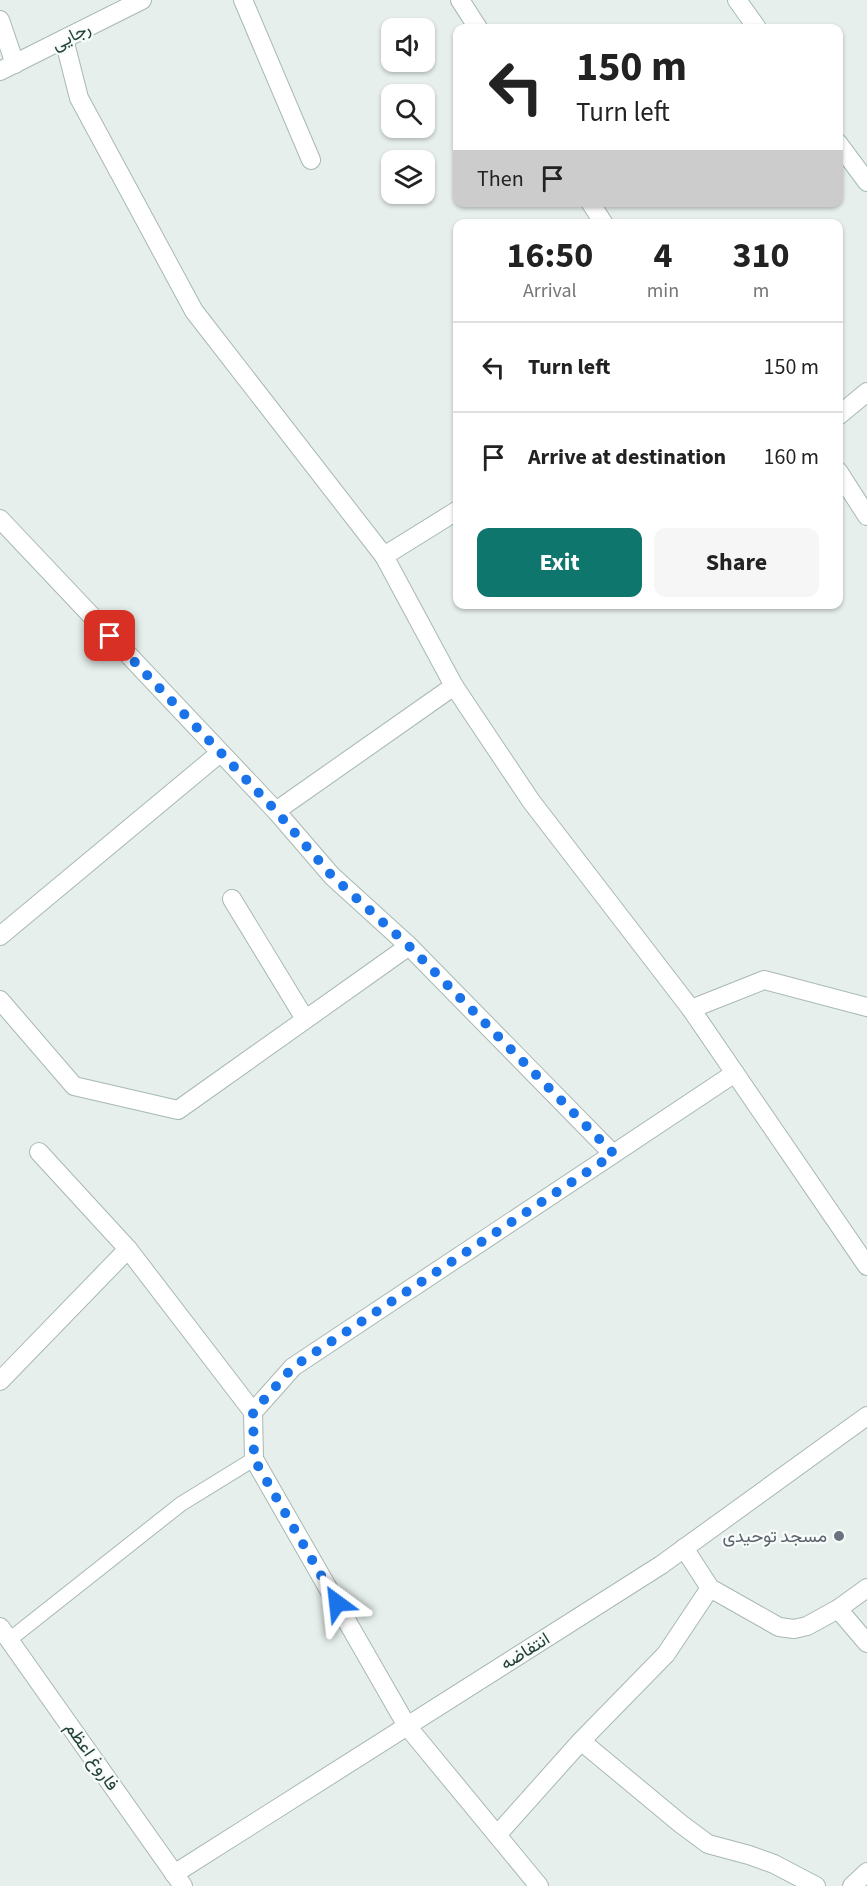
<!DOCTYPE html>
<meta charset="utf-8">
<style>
:root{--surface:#fff;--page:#f6f6f6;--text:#222;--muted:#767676;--line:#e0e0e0;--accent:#0f766e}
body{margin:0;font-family:"Source Sans 3",Vazirmatn,sans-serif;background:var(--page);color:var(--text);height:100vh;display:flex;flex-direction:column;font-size:22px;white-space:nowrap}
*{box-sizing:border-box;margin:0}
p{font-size:20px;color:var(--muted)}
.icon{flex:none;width:33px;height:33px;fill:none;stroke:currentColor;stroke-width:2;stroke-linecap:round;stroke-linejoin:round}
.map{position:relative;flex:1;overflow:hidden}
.side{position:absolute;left:453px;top:219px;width:390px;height:390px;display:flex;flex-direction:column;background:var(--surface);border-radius:12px;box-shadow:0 2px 4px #0004}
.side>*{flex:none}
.guide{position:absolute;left:453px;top:24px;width:390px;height:183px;border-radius:12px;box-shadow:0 2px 4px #0004;background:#fff;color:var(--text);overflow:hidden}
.buttons{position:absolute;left:381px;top:18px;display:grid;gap:12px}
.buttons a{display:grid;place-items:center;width:54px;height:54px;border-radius:12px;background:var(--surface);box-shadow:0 2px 4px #0004;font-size:30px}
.pin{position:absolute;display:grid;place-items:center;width:51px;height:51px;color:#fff;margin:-26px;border-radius:12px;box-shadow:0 3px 9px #0006}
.me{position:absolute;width:66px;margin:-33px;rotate:330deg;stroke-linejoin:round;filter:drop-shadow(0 0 4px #0008)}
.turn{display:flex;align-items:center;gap:21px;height:126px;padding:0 24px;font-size:27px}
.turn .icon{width:78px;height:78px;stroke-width:2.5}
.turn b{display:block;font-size:42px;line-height:51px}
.then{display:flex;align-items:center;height:57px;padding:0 24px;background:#0003;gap:12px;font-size:22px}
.eta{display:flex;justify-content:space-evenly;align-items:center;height:102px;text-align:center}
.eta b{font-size:36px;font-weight:700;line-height:42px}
.button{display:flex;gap:12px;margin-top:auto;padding:12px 24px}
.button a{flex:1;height:69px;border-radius:12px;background:var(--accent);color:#fff;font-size:24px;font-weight:700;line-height:69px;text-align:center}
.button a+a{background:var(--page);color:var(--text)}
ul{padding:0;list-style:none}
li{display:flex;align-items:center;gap:18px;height:90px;padding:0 24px;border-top:2px solid var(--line)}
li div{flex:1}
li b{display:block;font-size:22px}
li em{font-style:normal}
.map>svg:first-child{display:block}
</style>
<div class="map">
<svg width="867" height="1886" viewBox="0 0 867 1886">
<rect width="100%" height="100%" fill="#e6efeb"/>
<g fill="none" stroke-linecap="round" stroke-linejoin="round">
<g stroke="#a8b8b2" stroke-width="16">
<polyline id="service" points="9,1640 181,1504 254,1459"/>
</g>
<g stroke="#a8b8b2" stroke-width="20">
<g id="minor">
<polyline points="243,0 311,160"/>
<polyline points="460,0 478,28"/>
<polyline points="0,20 15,64"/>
<polyline points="64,39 79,98 194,311 384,556 454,686 531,801 691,1009 867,1266"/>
<polyline points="590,202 604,224"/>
<polyline points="838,416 867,392"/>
<polyline points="838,471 867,516"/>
<polyline points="0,519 276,811 332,876 409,946 613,1154"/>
<polyline points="384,556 458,510"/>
<polyline points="276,811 454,686"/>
<polyline points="232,899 305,1019"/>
<polyline points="0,936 220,753"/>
<polyline points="0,1000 74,1086 178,1110 409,946"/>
<polyline points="691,1009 764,980 867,1007"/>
<polyline points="39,1152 128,1249 253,1412"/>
<polyline points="0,1381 128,1249"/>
<polyline points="684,1548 710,1588 779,1627 794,1629 807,1626 838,1609 867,1588"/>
<polyline points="838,1609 867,1643"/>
<polyline points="581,1741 681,1824 708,1844 749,1855 774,1864 816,1886"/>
<polyline points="497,1835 581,1741 666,1654 710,1588"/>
<polyline points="539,1886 407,1726 254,1459 253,1412 293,1367 735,1073"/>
<polyline points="852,1886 867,1872"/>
</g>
</g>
<g stroke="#a8b8b2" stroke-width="20">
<g id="tertiary">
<polyline points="0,71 142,0"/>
<polyline points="0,1627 183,1886"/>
<polyline points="174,1874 661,1565 867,1416"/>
</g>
</g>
<g stroke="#a4bbb3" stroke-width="20">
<g id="secondary">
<polyline points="737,0 757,28"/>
<polyline points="838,143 867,182"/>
</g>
</g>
<use href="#service" stroke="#fff" stroke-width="14"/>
<use href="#minor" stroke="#fff" stroke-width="18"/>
<use href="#tertiary" stroke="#fff" stroke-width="18"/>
<use href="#secondary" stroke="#fff" stroke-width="18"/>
</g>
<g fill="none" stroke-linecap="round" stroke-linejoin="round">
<polyline stroke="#1a73e8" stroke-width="10" stroke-dasharray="0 18" points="110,636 276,811 332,876 409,946 614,1154 293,1367 253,1412 254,1459 337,1603"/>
</g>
<circle fill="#6b7280" stroke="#f7fbf9" stroke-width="2" cx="839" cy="1536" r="6"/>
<g text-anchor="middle" stroke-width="4.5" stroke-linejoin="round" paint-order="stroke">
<g font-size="18" fill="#24423a" stroke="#f7fbf9">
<text transform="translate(71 36) rotate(-27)" y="6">رجایی</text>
<text transform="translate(525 1651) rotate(-32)" y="6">انتفاضه</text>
<text transform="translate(92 1756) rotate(55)" y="6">فاروغ اعظم</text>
</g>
<g font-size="18" fill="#5b616d" stroke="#f7fbf9" text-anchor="end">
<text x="827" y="1542">مسجد توحیدی</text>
</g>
</g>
</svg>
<div class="buttons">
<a><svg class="icon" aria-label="sound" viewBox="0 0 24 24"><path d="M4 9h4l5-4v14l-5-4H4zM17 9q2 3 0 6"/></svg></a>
<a><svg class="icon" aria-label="search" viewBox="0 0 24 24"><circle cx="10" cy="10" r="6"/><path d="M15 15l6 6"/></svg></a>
<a><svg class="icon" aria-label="layers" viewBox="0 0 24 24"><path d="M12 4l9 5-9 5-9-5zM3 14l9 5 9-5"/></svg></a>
</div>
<div class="pin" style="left:110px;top:636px;background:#d93025"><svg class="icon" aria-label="arrive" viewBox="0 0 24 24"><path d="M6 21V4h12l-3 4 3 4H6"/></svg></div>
<svg class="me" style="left:337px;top:1603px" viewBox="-20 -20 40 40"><path d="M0-17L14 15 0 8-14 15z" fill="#1a73e8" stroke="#fff" stroke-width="4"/></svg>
<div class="guide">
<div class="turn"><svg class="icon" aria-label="left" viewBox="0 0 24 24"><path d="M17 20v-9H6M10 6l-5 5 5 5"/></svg><div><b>150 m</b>Turn left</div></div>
<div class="then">Then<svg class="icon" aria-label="arrive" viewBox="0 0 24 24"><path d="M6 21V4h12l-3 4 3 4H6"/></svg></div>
</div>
<section class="side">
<div class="eta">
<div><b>16:50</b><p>Arrival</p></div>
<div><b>4</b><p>min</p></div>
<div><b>310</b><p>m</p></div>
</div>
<ul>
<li><svg class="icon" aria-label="left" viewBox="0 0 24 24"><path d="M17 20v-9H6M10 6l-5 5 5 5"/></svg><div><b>Turn left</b></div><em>150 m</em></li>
<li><svg class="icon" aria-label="arrive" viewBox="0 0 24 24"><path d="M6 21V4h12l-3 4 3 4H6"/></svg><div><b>Arrive at destination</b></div><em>160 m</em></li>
</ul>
<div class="button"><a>Exit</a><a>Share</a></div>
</section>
</div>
